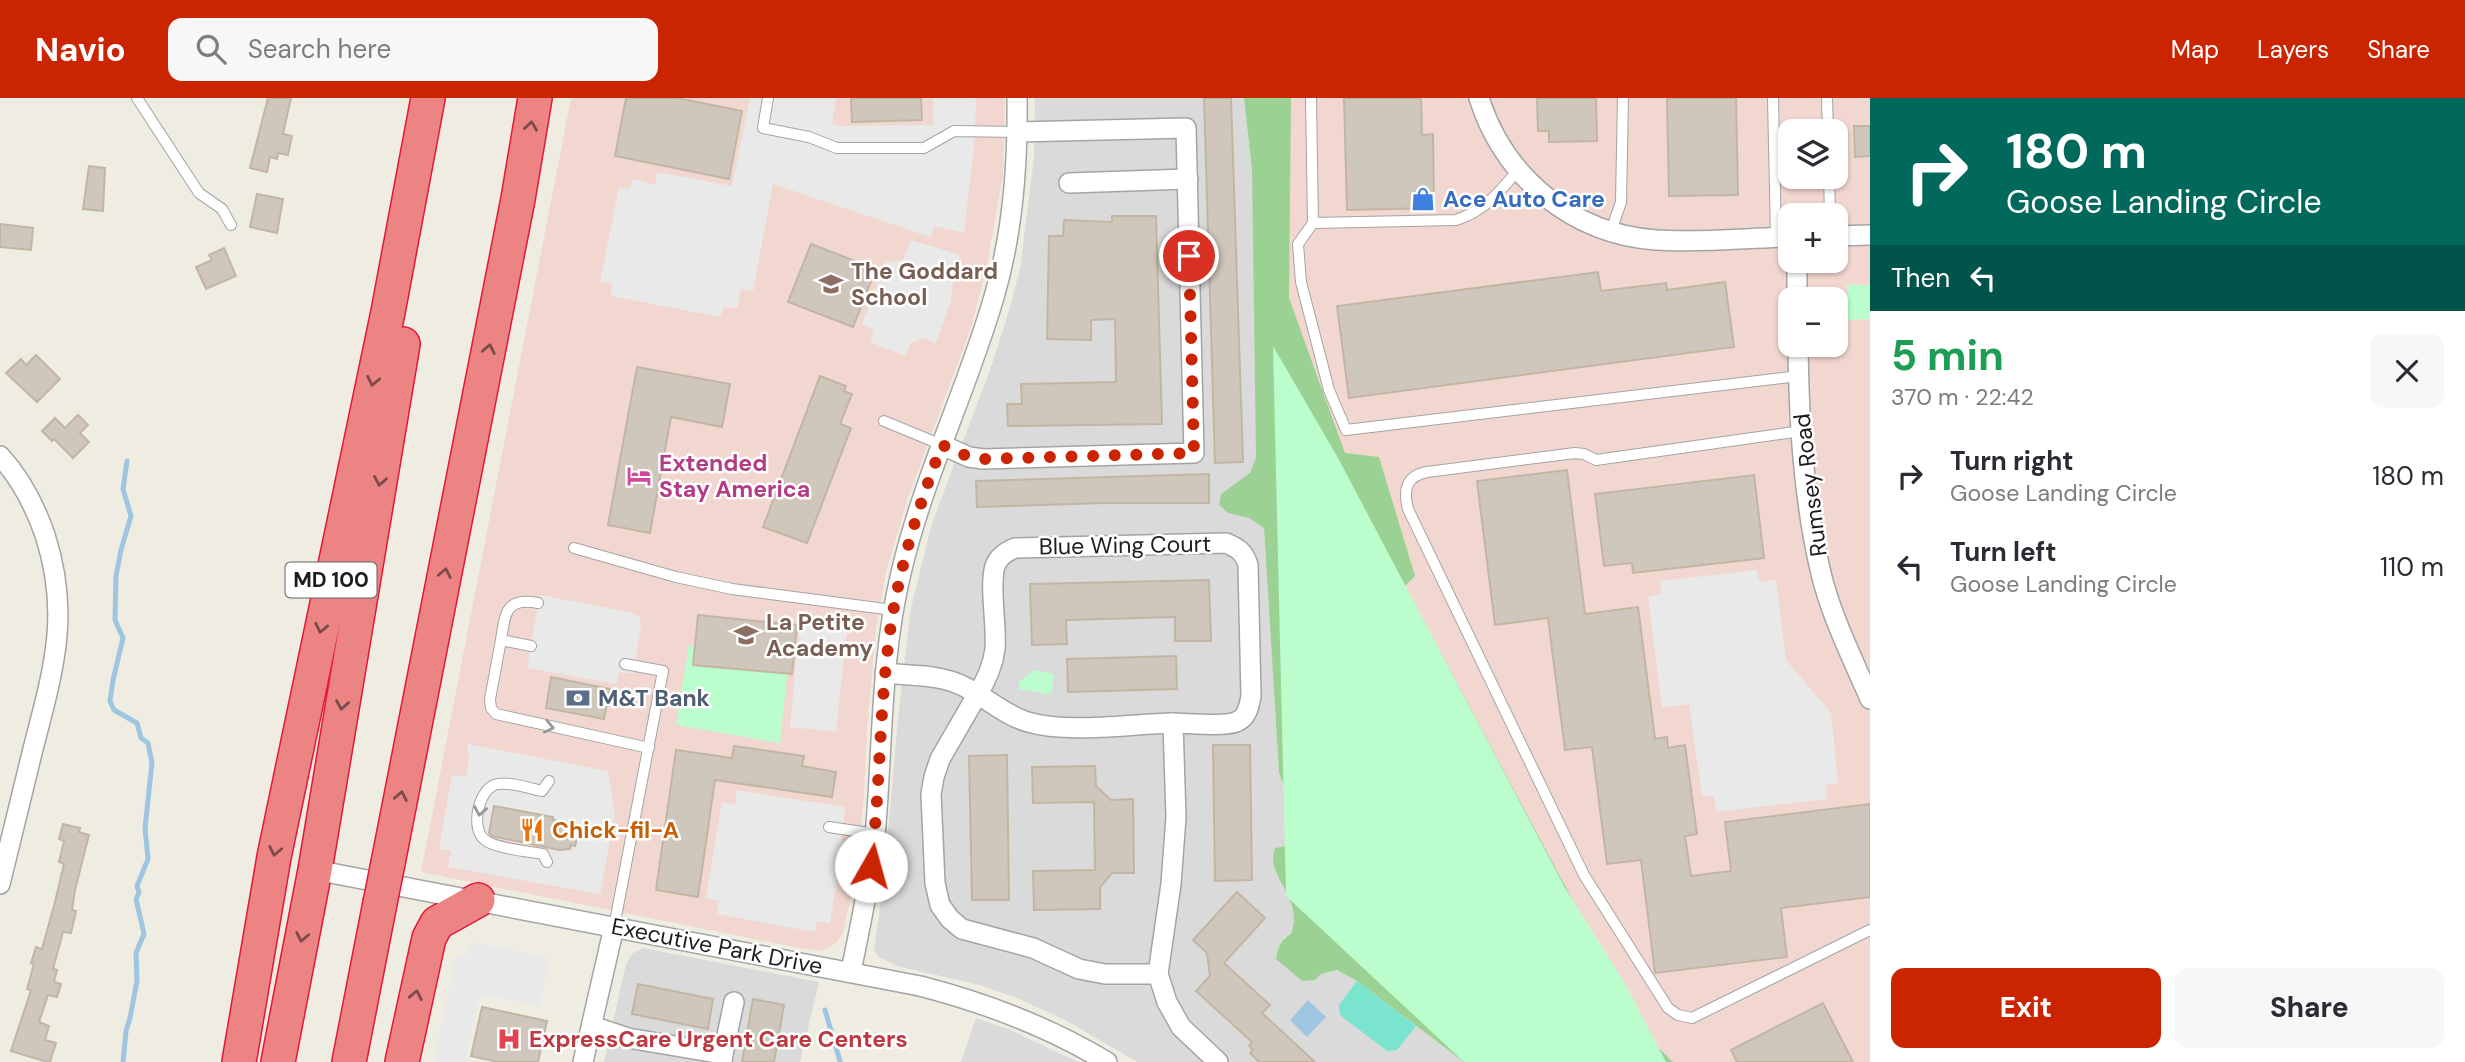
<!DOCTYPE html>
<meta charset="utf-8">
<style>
:root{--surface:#fff;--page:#f7f7f7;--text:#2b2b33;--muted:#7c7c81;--accent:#ca2400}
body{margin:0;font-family:"DM Sans",sans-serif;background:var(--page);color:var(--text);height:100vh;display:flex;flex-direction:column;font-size:26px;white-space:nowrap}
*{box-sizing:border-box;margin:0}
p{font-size:23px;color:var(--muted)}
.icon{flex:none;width:38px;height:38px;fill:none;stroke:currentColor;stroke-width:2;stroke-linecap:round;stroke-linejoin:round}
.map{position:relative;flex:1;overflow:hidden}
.details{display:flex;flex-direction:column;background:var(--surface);width:595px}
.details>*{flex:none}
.banner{background:#00695c;color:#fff;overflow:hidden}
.controls{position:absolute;left:1778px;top:21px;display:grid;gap:14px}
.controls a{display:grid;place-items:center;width:70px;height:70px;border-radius:14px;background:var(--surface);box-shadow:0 2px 5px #0004;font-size:35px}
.pin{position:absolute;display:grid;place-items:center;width:60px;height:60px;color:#fff;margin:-30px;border:4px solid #fff;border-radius:50%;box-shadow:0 2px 7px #0007}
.me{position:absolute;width:77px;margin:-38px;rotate:7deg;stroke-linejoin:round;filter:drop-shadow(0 0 5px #0008)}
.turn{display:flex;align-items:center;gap:24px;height:147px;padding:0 21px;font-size:32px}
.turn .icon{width:91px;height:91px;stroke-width:2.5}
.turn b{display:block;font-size:49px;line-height:60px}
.then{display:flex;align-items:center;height:66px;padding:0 21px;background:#0003;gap:14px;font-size:26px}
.round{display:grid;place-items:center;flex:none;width:74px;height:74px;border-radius:14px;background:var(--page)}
.head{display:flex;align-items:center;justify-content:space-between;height:119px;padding:0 21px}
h1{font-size:42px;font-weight:700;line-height:52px;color:#1e9e55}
.action{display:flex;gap:14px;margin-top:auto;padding:14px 21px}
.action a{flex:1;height:80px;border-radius:14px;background:var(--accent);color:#fff;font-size:28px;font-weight:700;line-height:80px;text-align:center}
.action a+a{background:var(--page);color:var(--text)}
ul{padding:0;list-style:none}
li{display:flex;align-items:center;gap:21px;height:91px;padding:0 21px}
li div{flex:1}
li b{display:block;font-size:26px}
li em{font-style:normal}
header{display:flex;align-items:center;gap:42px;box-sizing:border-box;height:98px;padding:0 35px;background:var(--accent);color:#fff}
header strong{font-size:33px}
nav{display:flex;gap:38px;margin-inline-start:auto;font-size:24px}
.search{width:490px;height:63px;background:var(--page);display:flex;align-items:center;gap:18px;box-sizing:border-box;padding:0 24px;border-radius:14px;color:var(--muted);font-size:26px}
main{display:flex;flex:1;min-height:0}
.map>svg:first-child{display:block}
</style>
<header>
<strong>Navio</strong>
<div class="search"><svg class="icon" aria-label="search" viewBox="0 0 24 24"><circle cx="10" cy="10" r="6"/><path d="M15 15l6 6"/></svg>Search here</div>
<nav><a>Map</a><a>Layers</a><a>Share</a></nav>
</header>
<main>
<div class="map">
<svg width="1870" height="964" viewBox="0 0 1870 964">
<rect width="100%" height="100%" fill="#efede2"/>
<g fill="#dbdada">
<polygon points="1035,0 1260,0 1263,414 1279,675 1286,693 1285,791 1293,806 1296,824 1291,836 1284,839 1277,852 1276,861 1289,871 1321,876 1337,872 1357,883 1464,964 1137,964 1067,923 1017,900 980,887 897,868 877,858 874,850 883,791 898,620 911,510 932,425 990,272 1008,216 1020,171 1034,60"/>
<polygon points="643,850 819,884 800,964 604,964 626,866 633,855"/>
<polygon points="976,920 1008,931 1078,964 961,964"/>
</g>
<g fill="#f2d7d0" fill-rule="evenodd">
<polygon points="571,0 1005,0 1003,77 987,168 972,227 909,397 886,474 876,531 867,631 863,713 854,784 843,836 835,846 821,853 799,850 421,774"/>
<path d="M 1260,0 L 1870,0 L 1870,964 L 1666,964 L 1624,884 L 1565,790 L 1273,248 ZM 1790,33 L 1836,33 L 1836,79 L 1790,79 ZM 1790,117 L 1836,117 L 1836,163 L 1790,163 ZM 1790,201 L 1836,201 L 1836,247 L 1790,247 Z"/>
</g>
<path fill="#9bd294" d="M 1244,0 L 1291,0 L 1289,200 L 1345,355 L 1379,359 L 1415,478 L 1405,488 L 1644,936 L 1673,964 L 1464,964 L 1357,883 L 1337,872 L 1321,876 L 1315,882 L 1302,883 L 1276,861 C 1277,850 1281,841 1291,836 C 1305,799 1264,778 1275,750 L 1287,748 L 1286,693 L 1279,675 L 1264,430 L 1249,420 L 1228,415 L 1219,407 L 1221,396 L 1250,375 L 1256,360 L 1252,71 Z"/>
<g fill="#bbfdcc">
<polygon points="1847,187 1870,187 1870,221 1848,222"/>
<polygon points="1273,248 1338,360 1565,790 1624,884 1666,964 1464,964 1286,798"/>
<polygon points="689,547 695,547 694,567 787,576 780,645 676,627"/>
<polygon points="1034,572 1054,576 1051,596 1018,591 1020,583"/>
</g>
<polygon fill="#7ae4ce" points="1357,883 1416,928 1397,952 1387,953 1340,917 1339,907"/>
<g fill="#e9e9e9" fill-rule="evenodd">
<polygon points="750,0 836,0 832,26 841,28 933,27 933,0 976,0 974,49 964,135 935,128 930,139 773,86 753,193 741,191 737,210 724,209 720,219 611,198 612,186 600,184 619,89 630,91 633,81 655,87 657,74 732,88"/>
<polygon points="911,142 960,157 954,173 951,202 936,245 922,240 910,246 906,258 870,244 874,232 862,226 886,164 903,162"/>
<polygon points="1757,472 1759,484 1776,482 1786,562 1831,615 1838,685 1826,687 1827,701 1717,714 1714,698 1702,699 1689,606 1662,610 1648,499 1661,496 1660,483"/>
<polygon points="540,497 634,515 640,520 641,527 633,576 619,574 617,586 527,570"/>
<polygon points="800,526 847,530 836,634 790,629"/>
<path d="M 467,646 L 608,673 L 615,716 L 600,796 L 448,769 L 451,753 L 439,751 L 452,677 L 466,679 L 469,660 ZM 494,709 L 553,718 L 553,722 L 565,724 L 574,729 L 573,734 L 578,735 L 575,747 L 571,747 L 570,751 L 560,752 L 540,748 L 540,751 L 493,741 L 494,738 L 489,737 Z"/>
<polygon points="737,692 845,709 841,756 830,825 817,823 815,834 717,816 719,803 706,800 722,704 735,706"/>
<polygon points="471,844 550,860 540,908 480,896 467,958 470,964 434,964 456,857 468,859"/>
</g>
<polygon fill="#9fc6e0" points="1308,902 1326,919 1307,939 1290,922"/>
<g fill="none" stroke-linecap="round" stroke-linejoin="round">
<g stroke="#9fc6e0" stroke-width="5">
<polyline points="825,912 840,963"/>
<polyline points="123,964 126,933 130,920 137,883 136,855 144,836 136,801 139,795 137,788 148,761 145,730 152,665 148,645 141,640 137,625 114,612 110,603 113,582 123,540 115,522 116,478 121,452 131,418 123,391 127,363"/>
</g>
</g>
<g fill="#cfc7bb" stroke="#c2b6a3" stroke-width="2">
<polygon points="268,0 291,0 283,36 292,38 288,57 278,55 277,61 270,59 267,74 250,70"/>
<polygon points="626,0 677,0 742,13 729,81 615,58"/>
<polygon points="851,0 921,0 922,22 852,24"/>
<polygon points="1204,0 1231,0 1243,364 1215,365"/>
<polygon points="1344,0 1421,0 1422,37 1433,36 1434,110 1347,112"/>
<polygon points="1537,0 1596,0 1597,43 1549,44 1549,33 1538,33"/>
<polygon points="1667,0 1736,0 1738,97 1669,98"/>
<polygon points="1854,28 1870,28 1870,58 1855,59"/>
<polygon points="89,68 105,70 103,113 83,111"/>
<polygon points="257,96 283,101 277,135 250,129"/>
<polygon points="1112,118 1156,118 1162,326 1008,328 1007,306 1022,306 1021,286 1116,284 1115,221 1091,222 1091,242 1047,241 1049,138 1063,138 1064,122 1112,124"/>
<polygon points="0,126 33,130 31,152 0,149"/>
<polygon points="811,146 876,171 853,229 788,204"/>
<polygon points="224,150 236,178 206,191 196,169 212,162 209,157"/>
<polygon points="1598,174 1601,193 1666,185 1667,192 1725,184 1734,249 1349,300 1337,208"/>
<polygon points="36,257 60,281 37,304 6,275 21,261 26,267"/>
<polygon points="637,269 730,286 722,329 671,319 650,435 608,427"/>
<polygon points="820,278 846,288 844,293 852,296 840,326 851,330 807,445 763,429"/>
<polygon points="78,317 88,327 80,335 89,344 73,360 54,341 52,343 42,333 55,320 65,330"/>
<polygon points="1567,372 1585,516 1638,509 1655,641 1667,639 1668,650 1685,647 1697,736 1685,738 1691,778 1731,773 1725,724 1870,706 1870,799 1781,810 1787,859 1655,875 1641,762 1607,766 1592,649 1565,652 1548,520 1495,527 1477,383"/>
<polygon points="1209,376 1209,405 1105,405 977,409 976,383"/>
<polygon points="1754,377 1764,460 1633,475 1632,465 1604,468 1595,396"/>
<polygon points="1209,482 1211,543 1175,543 1175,519 1066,522 1067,546 1032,547 1030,486"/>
<polygon points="698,517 797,527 792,576 693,567"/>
<polygon points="1176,558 1177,591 1068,594 1067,561"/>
<polygon points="551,579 610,591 604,621 546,610"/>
<polygon points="1213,647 1250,647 1252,782 1215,783"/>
<polygon points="734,648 804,658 802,668 836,674 832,699 715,682 698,799 656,792 676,652 732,660"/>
<polygon points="1007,657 1009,802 972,802 969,658"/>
<polygon points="1095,668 1096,688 1111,702 1133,701 1134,775 1112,775 1100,789 1100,811 1034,812 1033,773 1095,772 1094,704 1033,705 1032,669"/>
<polygon points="494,708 553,719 553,722 565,724 574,730 573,734 578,735 575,748 571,747 570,751 559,752 492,738 489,735"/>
<polygon points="63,726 80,730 79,734 89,737 75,792 72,812 76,813 71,835 63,834 53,871 57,872 54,884 61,886 57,899 48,897 39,924 49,928 45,942 56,945 50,964 47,964 11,953 31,892 27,891 34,866 31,865 36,849 42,851 55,804 64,766 59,764 64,743 59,741"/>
<polygon points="1237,794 1265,820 1224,865 1270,907 1262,915 1315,964 1259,964 1250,955 1253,952 1249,948 1252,944 1196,893 1210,878 1207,855 1193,842"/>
<polygon points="638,886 713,901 708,931 632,916"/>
<polygon points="753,901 784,907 774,964 742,964"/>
<polygon points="1823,905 1853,964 1737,964 1731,952"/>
<polygon points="482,909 547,923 538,964 498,964 471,958"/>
</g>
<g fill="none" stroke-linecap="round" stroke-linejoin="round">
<g stroke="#a4a4a4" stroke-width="12">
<g id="lane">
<polyline points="137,0 199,95 222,111 231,127"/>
<polyline points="768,0 763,30 809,39 837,50 924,50 954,33 1017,34"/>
<polyline points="1311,0 1313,125"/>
<polyline points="1773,0 1776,139"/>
<polyline points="1827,0 1828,33"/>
<path d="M 1517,73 C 1499,95 1484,113 1456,122 L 1313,125 L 1298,146 L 1301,184 L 1329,292 L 1346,332 L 1799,278"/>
<polyline points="1829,79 1830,117"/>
<polyline points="1611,133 1621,104 1623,0"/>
<polyline points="884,323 942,347"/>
<path d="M 1801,333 L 1596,362 L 1584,356 L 1575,355 L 1427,374 C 1406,378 1403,392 1408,411 L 1584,777 L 1668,910 L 1678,917 L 1692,920 L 1870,832"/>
<polyline points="574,450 676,479 732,491 893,512"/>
<polyline points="501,542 490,601 491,610 496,616 649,650"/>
<path d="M 531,548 L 501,542 C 505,515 506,499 538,505"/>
<polyline points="829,729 875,736"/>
<path d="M 547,764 L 543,756 C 528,753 495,751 484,741 C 470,730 479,688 498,686 C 512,684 528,690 542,693 L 549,683"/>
<polyline points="614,829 663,573 625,566"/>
</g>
</g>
<g stroke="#a4a4a4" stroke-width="22">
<g id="street">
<path d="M 1479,0 C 1504,79 1572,136 1656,142 C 1700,145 1746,140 1790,139"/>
<polyline points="1069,85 1188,81"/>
<polyline points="1836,138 1870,137"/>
<polyline points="1797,163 1797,201"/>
<path d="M 1798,247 C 1799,321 1803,398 1820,471 C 1830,516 1852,559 1870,601"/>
<polyline points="942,347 969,359 983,361 1194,355 1186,30 1017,34"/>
<path d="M 0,358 C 21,381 35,408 45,437 C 71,517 53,573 33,651 C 22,696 11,741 0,786"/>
<path d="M 885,575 C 910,578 940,576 963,588 C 986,599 1004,617 1028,624 C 1068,636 1129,626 1172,625 C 1187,625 1224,629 1236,624 C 1247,620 1249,609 1251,598 L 1248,467 C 1244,454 1238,450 1226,445 L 1015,450 C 1006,454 999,458 995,468 C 989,488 997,527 995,551 C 993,567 986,583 977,597 L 940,661 L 934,679 L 931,696 L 935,785 L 940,807 L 950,821 L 962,831 L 1033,850 L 1079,871 L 1105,876 L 1158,876"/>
<polyline points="1173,625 1176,719 1171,786 1158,876 1167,904 1181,929 1218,964"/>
<path d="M 315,772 L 920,888 C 986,905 1049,929 1107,964"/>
<path d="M 851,873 C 860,829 870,784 875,738 C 883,650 880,562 901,475 C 923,380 967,292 994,199 C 1013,135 1018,67 1017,0"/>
<polyline points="592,928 628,940 723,956 722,964"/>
<polyline points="723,956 734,904"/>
<polyline points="583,964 614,829"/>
</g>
</g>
<g stroke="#e51739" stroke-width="36">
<g id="highway">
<polyline points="388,765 518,101 535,0"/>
<polyline points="239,964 274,759 388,214 428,0"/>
<polyline points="278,964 315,772 403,246"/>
<polyline points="349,964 380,805"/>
<polyline points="402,964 429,840 437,825 478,802"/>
</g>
</g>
<use href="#lane" stroke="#fff" stroke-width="10"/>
<use href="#street" stroke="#fff" stroke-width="19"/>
<use href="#highway" stroke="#ed8484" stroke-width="33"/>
<g stroke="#e51739" stroke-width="36" stroke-linecap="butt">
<polyline id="highway-bridge" points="380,805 388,765"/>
</g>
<use href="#highway-bridge" stroke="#ed8484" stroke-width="33"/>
</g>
<defs><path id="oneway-chevron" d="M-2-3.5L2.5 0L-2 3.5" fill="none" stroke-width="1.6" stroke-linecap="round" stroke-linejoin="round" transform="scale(1.75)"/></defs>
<g stroke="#7b4b4b">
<use href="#oneway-chevron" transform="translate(531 28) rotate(-82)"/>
<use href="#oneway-chevron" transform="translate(489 251) rotate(-79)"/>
<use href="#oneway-chevron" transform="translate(373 283) rotate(102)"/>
<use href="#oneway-chevron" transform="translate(380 383) rotate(100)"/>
<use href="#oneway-chevron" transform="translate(445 475) rotate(-79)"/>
<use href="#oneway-chevron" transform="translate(321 530) rotate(102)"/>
<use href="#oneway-chevron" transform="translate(342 607) rotate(100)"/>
<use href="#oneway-chevron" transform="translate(401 698) rotate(-79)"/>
<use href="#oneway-chevron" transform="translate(275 753) rotate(101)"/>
<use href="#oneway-chevron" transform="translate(302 839) rotate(101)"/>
<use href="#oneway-chevron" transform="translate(416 897) rotate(-78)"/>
</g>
<g stroke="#999">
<use href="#oneway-chevron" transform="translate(549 629) rotate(12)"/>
<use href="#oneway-chevron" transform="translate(480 713) rotate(100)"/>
</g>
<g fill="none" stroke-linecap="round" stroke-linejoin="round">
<path stroke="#ca2400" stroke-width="12" stroke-dasharray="0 21.6" d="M 871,768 C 880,695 879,622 888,549 C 896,479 917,412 942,347 L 969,359 L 984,361 L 1194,355 L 1189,158"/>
</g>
<defs>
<g id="shop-bare" transform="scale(1.89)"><path d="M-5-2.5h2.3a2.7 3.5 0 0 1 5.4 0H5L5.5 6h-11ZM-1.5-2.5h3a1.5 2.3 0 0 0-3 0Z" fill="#3f7fe0" stroke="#fff" stroke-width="2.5" paint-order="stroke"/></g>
<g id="school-bare" transform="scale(1.89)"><path d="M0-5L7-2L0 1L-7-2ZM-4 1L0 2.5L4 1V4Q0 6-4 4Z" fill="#8d6e63" stroke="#fff" stroke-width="2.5" paint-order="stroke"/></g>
<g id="hotel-bare" transform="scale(1.89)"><path d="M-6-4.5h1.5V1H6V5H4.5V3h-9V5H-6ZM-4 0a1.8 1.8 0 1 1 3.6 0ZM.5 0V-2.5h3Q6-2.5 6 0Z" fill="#d1479c" stroke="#fff" stroke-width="2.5" paint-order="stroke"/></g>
<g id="bank-bare" transform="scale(1.89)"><path d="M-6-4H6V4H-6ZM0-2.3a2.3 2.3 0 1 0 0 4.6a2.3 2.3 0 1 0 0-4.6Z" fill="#5c6f8a" stroke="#fff" stroke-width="2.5" paint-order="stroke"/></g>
<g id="restaurant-bare" transform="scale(1.89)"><path d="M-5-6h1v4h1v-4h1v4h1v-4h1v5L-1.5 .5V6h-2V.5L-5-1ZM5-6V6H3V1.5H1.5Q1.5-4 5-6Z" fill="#e8710a" stroke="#fff" stroke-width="2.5" paint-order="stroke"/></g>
<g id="hospital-bare" transform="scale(1.89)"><path d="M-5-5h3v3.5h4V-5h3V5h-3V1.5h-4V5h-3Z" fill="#e0444e" stroke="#fff" stroke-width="2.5" paint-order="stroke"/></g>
</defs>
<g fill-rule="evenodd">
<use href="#shop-bare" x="1423" y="101"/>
<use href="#school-bare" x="831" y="186"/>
<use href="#hotel-bare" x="639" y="378"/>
<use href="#school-bare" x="746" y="537"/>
<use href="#bank-bare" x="578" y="600"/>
<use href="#restaurant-bare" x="532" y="732"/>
<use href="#hospital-bare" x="509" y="941"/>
</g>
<g text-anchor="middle" stroke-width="5" stroke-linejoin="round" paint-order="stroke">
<rect fill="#fff" stroke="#616161" stroke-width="2" x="285.5" y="464.5" width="91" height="35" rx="5"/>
<g font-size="21" font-weight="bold" fill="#1d1d1d">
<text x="331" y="489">MD 100</text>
</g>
<g font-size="23" font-weight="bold" fill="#366cbe" stroke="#fff" text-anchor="start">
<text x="1443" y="109">Ace Auto Care</text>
</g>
<g font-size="23" font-weight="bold" fill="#785e54" stroke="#fff" text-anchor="start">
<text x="851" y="181">The Goddard<tspan x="851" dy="26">School</tspan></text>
<text x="766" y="532">La Petite<tspan x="766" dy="26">Academy</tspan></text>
</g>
<g font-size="23" font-weight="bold" fill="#b23c85" stroke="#fff" text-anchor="start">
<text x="659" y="373">Extended<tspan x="659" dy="26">Stay America</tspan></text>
</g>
<g font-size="23" fill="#1d1d1d" stroke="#fff">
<text transform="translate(1810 387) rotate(-97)" y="8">Rumsey Road</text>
<text transform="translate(1125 447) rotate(-1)" y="8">Blue Wing Court</text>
<text transform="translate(717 848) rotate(11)" y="8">Executive Park Drive</text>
</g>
<g font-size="23" font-weight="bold" fill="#4e5e75" stroke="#fff" text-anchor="start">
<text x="598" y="608">M&amp;T Bank</text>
</g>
<g font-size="23" font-weight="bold" fill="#c56008" stroke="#fff" text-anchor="start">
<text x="552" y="740">Chick-fil-A</text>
</g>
<g font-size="23" font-weight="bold" fill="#be3a42" stroke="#fff" text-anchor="start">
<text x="529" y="949">ExpressCare Urgent Care Centers</text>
</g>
</g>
</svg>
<div class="controls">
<a><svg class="icon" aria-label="layers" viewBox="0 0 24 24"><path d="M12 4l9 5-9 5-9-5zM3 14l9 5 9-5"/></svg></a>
<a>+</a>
<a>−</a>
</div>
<div class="pin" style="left:1189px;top:158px;background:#d93025"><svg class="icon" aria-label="arrive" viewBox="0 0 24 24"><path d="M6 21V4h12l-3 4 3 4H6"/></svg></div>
<svg class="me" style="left:871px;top:768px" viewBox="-20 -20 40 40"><circle r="19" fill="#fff"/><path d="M0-13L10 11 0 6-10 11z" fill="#ca2400"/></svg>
</div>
<section class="details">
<div class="banner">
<div class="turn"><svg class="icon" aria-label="right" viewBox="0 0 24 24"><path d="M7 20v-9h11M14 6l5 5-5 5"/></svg><div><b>180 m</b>Goose Landing Circle</div></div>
<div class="then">Then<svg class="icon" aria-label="left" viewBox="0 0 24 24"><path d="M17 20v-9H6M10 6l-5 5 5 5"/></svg></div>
</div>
<div class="head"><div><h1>5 min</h1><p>370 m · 22:42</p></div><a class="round"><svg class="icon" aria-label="close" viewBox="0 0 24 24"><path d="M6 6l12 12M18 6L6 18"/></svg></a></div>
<ul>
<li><svg class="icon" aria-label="right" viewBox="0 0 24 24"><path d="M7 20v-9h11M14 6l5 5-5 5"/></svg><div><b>Turn right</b><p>Goose Landing Circle</p></div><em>180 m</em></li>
<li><svg class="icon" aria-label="left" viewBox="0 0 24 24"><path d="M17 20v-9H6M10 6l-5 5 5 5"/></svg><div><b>Turn left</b><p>Goose Landing Circle</p></div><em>110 m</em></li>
</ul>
<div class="action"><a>Exit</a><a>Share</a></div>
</section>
</main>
